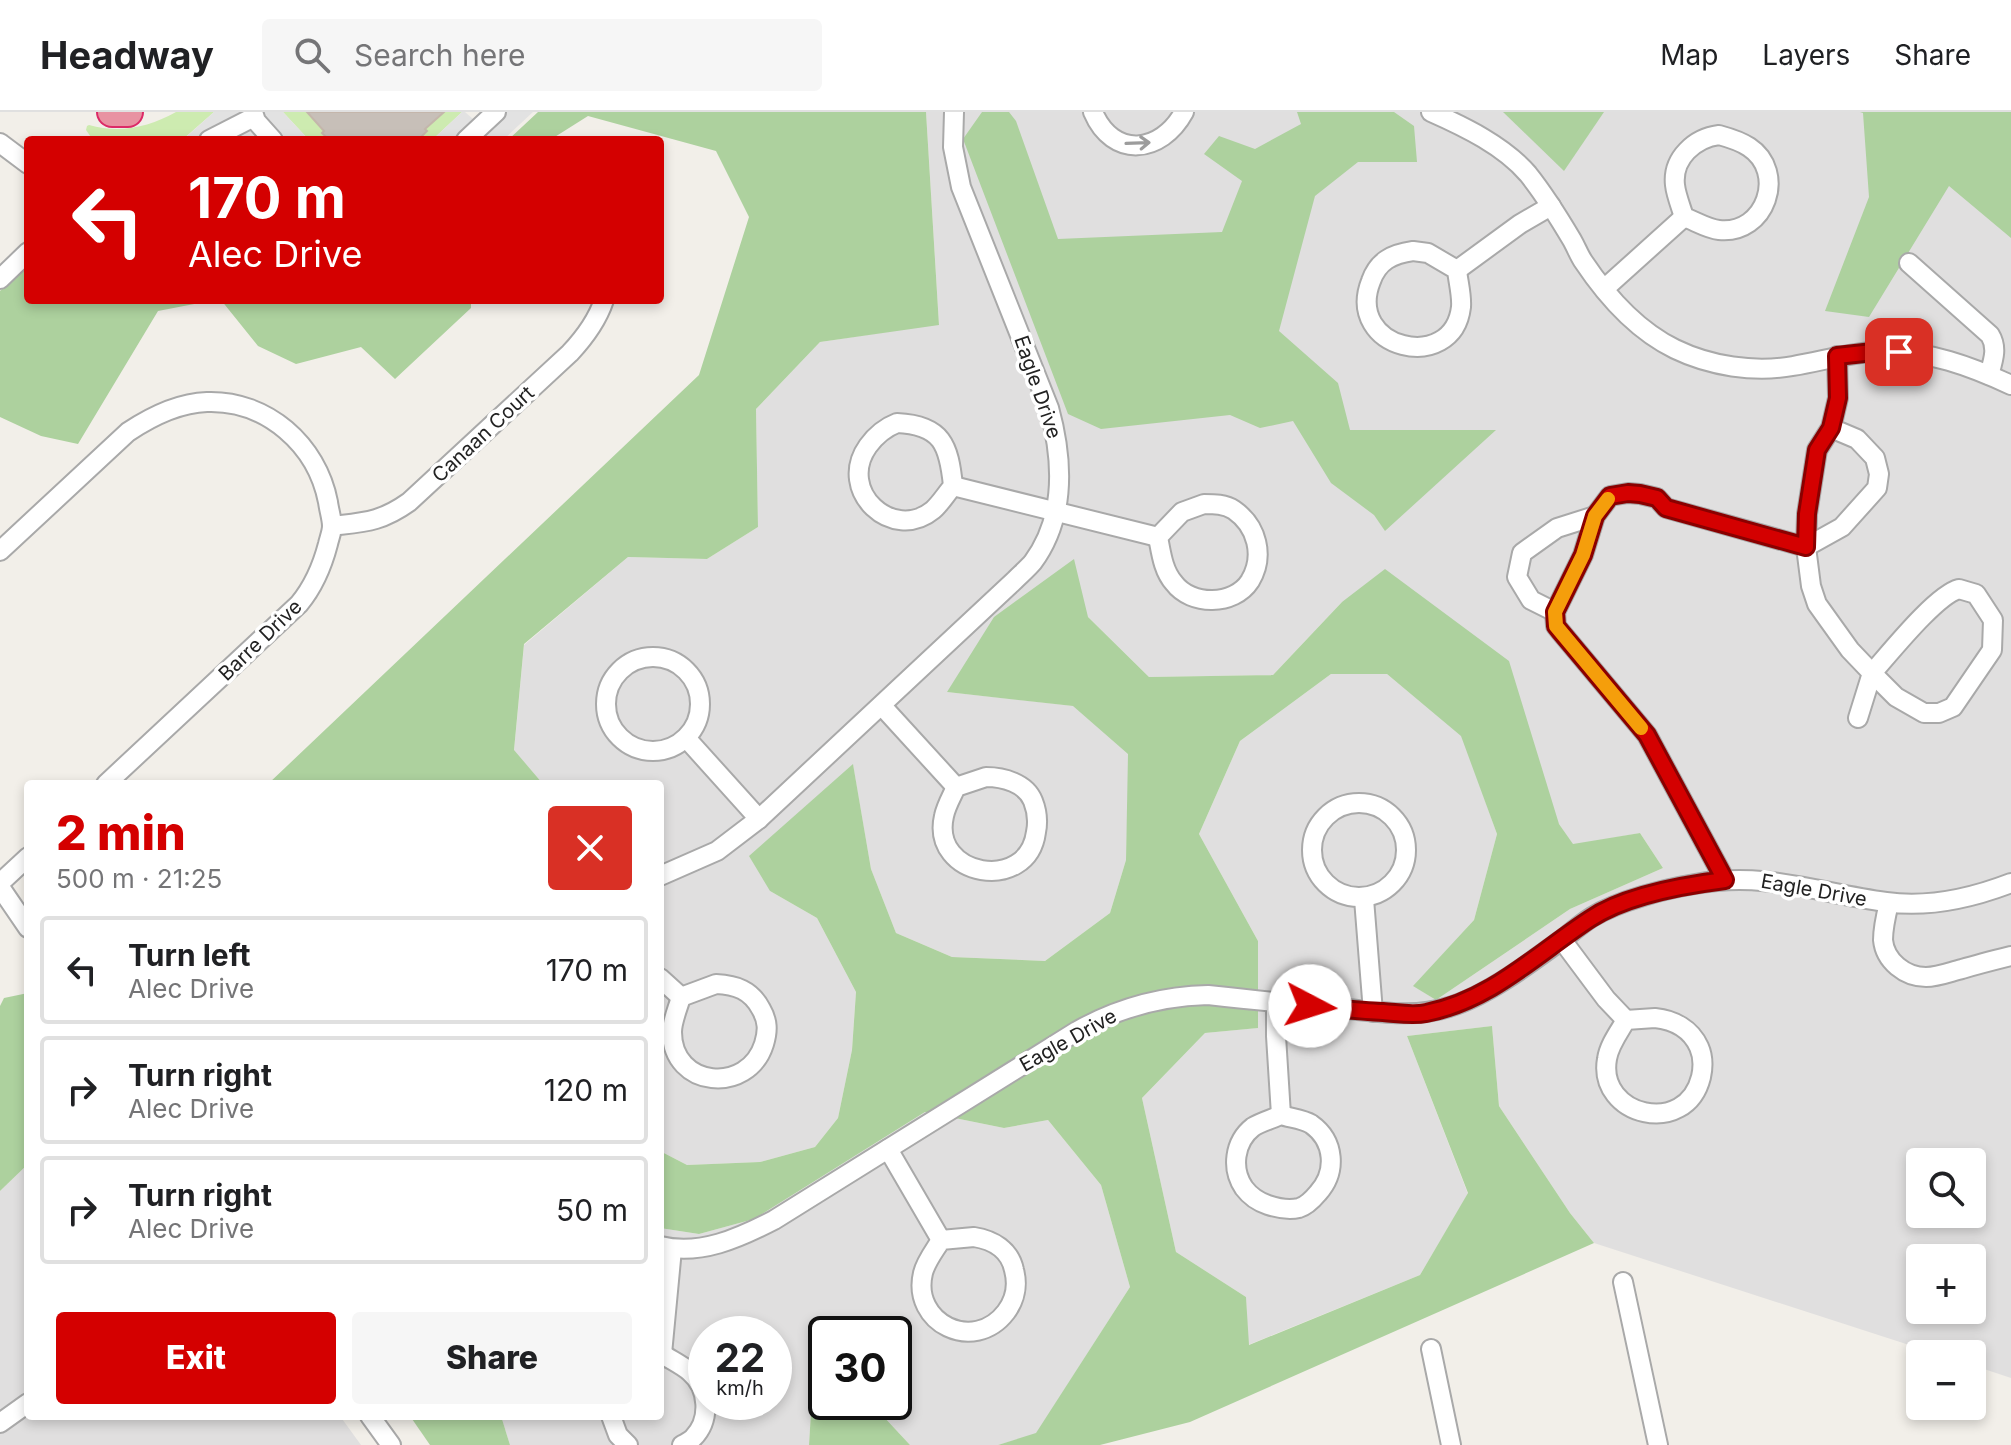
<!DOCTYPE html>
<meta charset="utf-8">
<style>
:root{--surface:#fff;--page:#f6f6f6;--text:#202124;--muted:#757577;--line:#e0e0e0;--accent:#d40000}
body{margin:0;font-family:Inter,sans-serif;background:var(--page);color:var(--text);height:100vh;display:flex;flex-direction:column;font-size:30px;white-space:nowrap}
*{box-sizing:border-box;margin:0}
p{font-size:26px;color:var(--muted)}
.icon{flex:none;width:44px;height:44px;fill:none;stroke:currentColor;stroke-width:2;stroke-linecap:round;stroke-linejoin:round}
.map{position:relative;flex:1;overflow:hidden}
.drawer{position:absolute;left:24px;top:668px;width:640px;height:640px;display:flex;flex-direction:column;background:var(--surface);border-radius:8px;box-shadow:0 4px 12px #0003}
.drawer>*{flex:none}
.banner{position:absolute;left:24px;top:24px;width:640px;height:168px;border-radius:8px;box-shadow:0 4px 12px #0003;background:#d40000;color:#fff;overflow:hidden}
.tools{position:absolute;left:1906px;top:1036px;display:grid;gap:16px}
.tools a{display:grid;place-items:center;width:80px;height:80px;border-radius:8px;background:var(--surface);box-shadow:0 4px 12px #0003;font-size:40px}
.speed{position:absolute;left:688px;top:1204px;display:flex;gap:16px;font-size:40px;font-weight:700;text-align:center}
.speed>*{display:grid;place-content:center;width:104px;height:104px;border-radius:50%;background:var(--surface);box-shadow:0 4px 12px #0003;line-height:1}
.speed small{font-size:20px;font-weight:400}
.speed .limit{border:4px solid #111;border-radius:12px;background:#fff;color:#111}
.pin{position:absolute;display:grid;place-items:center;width:68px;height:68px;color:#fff;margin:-34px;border-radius:16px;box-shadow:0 4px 12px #0006}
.me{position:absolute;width:88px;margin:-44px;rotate:95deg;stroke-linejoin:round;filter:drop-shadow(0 0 6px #0008)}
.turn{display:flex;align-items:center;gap:28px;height:168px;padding:0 32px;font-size:36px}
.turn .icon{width:104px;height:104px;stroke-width:2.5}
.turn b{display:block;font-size:56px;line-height:68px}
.round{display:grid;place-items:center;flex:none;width:84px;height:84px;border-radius:8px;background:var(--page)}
.overview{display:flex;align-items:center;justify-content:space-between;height:136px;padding:0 32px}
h1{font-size:48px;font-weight:800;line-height:60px;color:var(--accent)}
.primary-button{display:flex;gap:16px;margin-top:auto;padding:16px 32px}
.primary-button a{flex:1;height:92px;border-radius:8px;background:var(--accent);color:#fff;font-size:32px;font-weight:800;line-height:92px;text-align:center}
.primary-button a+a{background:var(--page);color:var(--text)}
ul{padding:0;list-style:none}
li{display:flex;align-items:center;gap:24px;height:108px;margin:0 16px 12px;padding:0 16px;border:4px solid var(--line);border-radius:8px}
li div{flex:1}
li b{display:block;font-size:30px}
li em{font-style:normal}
header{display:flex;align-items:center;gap:48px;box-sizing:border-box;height:112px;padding:0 40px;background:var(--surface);border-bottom:2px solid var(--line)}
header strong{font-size:38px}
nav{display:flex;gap:44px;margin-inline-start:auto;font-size:28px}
.search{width:560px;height:72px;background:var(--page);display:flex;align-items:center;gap:20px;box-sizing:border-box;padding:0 28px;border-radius:8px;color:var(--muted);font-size:30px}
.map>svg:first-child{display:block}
</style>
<header>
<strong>Headway</strong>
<div class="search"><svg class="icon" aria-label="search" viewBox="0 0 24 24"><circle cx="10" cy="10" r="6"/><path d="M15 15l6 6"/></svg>Search here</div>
<nav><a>Map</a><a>Layers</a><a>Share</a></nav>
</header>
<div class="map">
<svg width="2011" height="1333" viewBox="0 0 2011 1333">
<rect width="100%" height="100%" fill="#f2efe9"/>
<g fill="#e0dfdf" fill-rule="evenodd">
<path d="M 926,0 L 1958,0 L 2011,49 L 2011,1266 L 1972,1253 L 1972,1242 L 1937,1242 L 1594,1131 L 1570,1101 L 1499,994 L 1492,914 L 1407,924 L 1468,1082 L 1420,1163 L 1248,1233 L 1246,1185 L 1176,1140 L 1142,986 L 1205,921 L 1257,916 L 1258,829 L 1199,722 L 1240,629 L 1331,562 L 1387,562 L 1462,624 L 1497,722 L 1474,808 L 1414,874 L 1436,888 L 1570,797 L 1663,756 L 1640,721 L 1573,733 L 1559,712 L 1342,490 L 1273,563 L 1149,565 L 1088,505 L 947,580 L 1074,594 L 1129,642 L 1126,748 L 1110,801 L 1045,849 L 952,845 L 896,821 L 871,757 L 853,653 L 770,779 L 817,806 L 856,880 L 852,938 L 838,1006 L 815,1035 L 760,1050 L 687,1053 L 660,1039 L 660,672 L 543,672 L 514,639 L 524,533 L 628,445 L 707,447 L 758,415 L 756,297 L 820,230 L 939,212 ZM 1920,1050 L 1972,1050 L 1972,1102 L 1920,1102 ZM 1920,1146 L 1972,1146 L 1972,1198 L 1920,1198 Z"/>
<path d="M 925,1000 L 1004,1016 L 1048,1008 L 1101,1073 L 1130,1175 L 1036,1322 L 998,1333 L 910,1333 L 870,1290 L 894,1290 L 894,1222 L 826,1222 L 826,1263 L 813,1267 L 809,1333 L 510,1333 L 501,1304 L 660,1304 L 660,1116 L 699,1122 L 754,1107 ZM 706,1222 L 774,1222 L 774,1290 L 706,1290 Z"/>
<polygon points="28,1052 28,1304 340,1304 361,1333 0,1333 0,1079"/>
</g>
<g fill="#cdebb0">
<path d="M 176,0 L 214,0 L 182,28 L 93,28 L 86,18 L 87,14 L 89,13 C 120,22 149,15 176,0 Z"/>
<path d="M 283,0 L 307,0 C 315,9 328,17 322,28 L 309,28 Z"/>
<polygon points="444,0 462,0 432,28 418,28 427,20 425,17"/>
</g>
<g fill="#add19e">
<polygon points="538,0 926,0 939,213 820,230 756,297 758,415 707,447 628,445 524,532 514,638 543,672 429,672 422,670 268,672 699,263 749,105 716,39 588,4 550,28 508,28"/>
<polygon points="982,0 1009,0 1016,9 1058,127 1222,120 1242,69 1204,42 1219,24 1255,37 1301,12 1297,0 1394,0 1414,14 1417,50 1358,50 1315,84 1279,219 1338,271 1350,318 1496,318 1385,419 1374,403 1331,371 1293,309 1260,316 1230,303 1101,317 1068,302 963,27"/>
<polygon points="1503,0 1604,0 1564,59"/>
<polygon points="1860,0 2011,0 2011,126 1949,74 1869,205 1825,199 1869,85 1863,1"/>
<polygon points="28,150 28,188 215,188 158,199 78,332 41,324 0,305 0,179"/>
<polygon points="221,188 471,188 471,196 395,267 361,235 296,252 258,234"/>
<polygon points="1074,447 1088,505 1149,565 1273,563 1342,490 1385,457 1509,549 1559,712 1573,732 1640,721 1663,756 1570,797 1436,888 1413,874 1474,808 1497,722 1461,624 1387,562 1331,562 1240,629 1199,722 1258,829 1258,916 1205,921 1142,986 1176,1140 1246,1185 1249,1233 1420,1163 1468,1081 1407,924 1492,914 1499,994 1570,1101 1594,1131 1190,1310 1100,1333 998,1333 1036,1321 1130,1175 1101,1073 1048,1008 1004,1016 925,1000 754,1107 699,1122 660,1116 660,1039 687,1053 760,1050 815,1035 838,1006 852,938 856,880 817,806 770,779 749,744 853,652 871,757 896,821 952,845 1045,849 1110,801 1126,748 1128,642 1073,594 947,580 994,505"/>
<polygon points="28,881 28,1052 0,1079 0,894 4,886"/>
<polygon points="826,1263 826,1290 870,1290 910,1333 809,1333 813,1267"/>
<polygon points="410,1304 501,1304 510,1333 430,1333"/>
</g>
<g fill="#e2e2e2">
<polygon points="214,0 283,0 309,28 187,28 185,26"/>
<polygon points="462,0 465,0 473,7 482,0 533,0 503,28 432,28"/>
</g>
<polygon fill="#c7bfb8" stroke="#c4b6ab" stroke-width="2" points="307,0 444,0 425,17 427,19 418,28 329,28 322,21 324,19"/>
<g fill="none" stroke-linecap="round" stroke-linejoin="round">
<g stroke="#a9a9a9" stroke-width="22">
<g id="minor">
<polyline points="253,0 256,9 273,28"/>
<path d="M 1093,0 C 1113,47 1161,42 1184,0"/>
<path d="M 1431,0 C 1465,15 1504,34 1528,62 C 1544,82 1559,106 1572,128 C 1576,135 1579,143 1583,149 C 1607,185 1636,218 1675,237 C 1710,254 1754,261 1793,254 C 1823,249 1852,240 1883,239 C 1929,239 1970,254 2011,273"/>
<path d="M 1719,23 C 1730,26 1740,29 1749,35 C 1787,60 1766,123 1719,118 C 1708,117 1695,109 1684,105 C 1681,95 1676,83 1675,73 C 1672,46 1695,26 1719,23 Z"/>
<polyline points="209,28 254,5"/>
<polyline points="466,28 496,0"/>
<polyline points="0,31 28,52"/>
<path d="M 1413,139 L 1428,141 L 1457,158 C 1458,169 1462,183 1461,195 C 1453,263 1344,237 1371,169 C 1378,149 1392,142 1413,139 Z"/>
<path d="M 1909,151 L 1990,223 C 1998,236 1993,249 1989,263"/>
<polyline points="1457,158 1520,112 1551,94"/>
<polyline points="0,167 28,140"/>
<polyline points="1604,177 1684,105"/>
<polyline points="1837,244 1838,286 1831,316 1817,338 1807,402 1806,435 1811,474 1817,492 1850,538 1872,561 1858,606"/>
<path d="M 897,311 C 942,313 949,333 953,374 C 946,382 940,392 933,398 C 893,431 836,379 868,334 C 876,323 884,316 897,311 Z"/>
<polyline points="953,374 1158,425"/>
<path d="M 1204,392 C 1214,392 1225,392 1234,398 C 1257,414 1265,444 1250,469 C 1234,494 1191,494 1174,471 C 1163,459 1161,440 1158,425 L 1182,400 Z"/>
<polyline points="1595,404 1557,416 1522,441 1517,465 1531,488 1555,500 1556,514 1560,519 1647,623 1725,768"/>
<path d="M 332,414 C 365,410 381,410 409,390 L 570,241 C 585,225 597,209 604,188"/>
<path d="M 0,439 L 128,320 C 152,304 178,291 207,290 C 267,288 317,333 328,390 C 329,398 332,407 332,414 C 332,420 329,427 328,432 C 322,455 314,474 299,492 L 106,672"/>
<path d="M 1959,477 L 1976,482 L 1993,508 L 1992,538 L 1953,595 L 1939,601 L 1924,601 L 1896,585 L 1872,561 C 1890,541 1936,483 1959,477 Z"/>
<polyline points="1555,500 1583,443 1595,404 1610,384 1628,381 1640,382 1657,386 1666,396 1806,435 1842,415 1877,376 1879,362 1875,346 1857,327 1831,316"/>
<circle cx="653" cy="592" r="47"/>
<polyline points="882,594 956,675"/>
<polyline points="687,627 759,707"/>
<path d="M 986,665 C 1003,665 1026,671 1033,689 C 1037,699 1038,710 1036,720 C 1028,782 930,765 944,704 C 946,694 952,684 956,675 Z"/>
<circle cx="1359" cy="738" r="47"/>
<path d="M 660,764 L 717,739 L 759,707 L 1015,468 C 1021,462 1028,456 1033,450 C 1066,405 1063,347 1049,296 L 961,75 L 953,35 L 954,0"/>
<polyline points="0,771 28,745"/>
<polyline points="0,775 28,816"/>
<polyline points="1364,787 1373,900"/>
<path d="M 1889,791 C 1886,803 1883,815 1883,828 C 1885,849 1905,865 1926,865 C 1938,865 1950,860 1962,857 C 1979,852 1995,848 2011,844"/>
<polyline points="1562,828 1606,887 1626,908"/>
<polyline points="660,866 681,885"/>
<path d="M 716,872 C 736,873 751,878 761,897 C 768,909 768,919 764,932 C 748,983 672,976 672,920 C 672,909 678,896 681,885 Z"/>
<polyline points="1276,890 1276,924 1281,1003"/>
<path d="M 1655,906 C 1674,908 1691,917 1699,935 C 1703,944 1703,956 1701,965 C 1686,1026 1597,1004 1607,947 C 1609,933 1619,920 1626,908 Z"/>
<path d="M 1281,1003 C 1290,1006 1303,1007 1311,1012 C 1335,1029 1337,1060 1318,1081 C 1313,1087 1306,1094 1299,1096 C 1290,1098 1277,1096 1268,1093 C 1259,1090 1250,1084 1244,1076 C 1231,1057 1234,1030 1253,1015 C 1261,1010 1272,1007 1281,1003 Z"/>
<polyline points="888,1037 941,1128"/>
<path d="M 974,1125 C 993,1128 1010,1138 1014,1158 C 1018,1173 1015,1188 1006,1200 C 974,1242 911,1211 923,1161 C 926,1149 935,1138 941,1128 Z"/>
<path d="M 660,1134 C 700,1144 739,1126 774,1108 L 1077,919 C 1118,896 1161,884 1208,883 C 1254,888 1300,893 1347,897 C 1381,900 1415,906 1449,895 C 1487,884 1530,851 1563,827 C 1572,820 1581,812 1592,805 C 1618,789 1664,777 1695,772 C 1766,759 1818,781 1886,790 C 1928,796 1972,786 2011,771"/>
<polyline points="1623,1170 1658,1333"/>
<polyline points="1431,1237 1451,1333"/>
<polyline points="662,1242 672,1137"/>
<path d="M 660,1243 L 662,1242 C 671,1248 682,1253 690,1260 C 709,1276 711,1308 693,1326 C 690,1329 686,1331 682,1333"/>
<polyline points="370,1304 391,1333"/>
<polyline points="611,1304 618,1323 628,1333"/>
<polyline points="0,1311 28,1291"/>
</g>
</g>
<g stroke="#dc2a67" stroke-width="32">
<polyline id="highway" points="112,0 128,0"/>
</g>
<use href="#minor" stroke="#fff" stroke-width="18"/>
<use href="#highway" stroke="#e892a2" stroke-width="28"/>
</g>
<defs><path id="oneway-shaft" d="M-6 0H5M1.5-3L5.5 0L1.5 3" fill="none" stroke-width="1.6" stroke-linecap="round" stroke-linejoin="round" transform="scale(2)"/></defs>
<use stroke="#9c9c9c" href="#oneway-shaft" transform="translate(1138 31) rotate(-2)"/>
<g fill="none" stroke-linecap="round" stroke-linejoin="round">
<g stroke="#8a0000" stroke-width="20">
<path id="route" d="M 1310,894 C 1334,896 1359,899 1383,900 C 1398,901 1412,904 1426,901 C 1490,889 1538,841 1590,807 C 1624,784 1685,773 1725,768 L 1647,623 L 1560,519 L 1556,514 L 1555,500 L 1583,443 L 1595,404 L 1610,384 L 1628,381 L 1640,382 L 1657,386 L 1666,396 L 1806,435 L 1807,402 L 1817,338 L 1831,316 L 1838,286 L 1837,244 L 1882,239 L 1899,240"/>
</g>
<use href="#route" stroke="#d40000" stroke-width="14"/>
<polyline stroke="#f59e0b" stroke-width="14" points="1608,387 1595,404 1583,443 1555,500 1556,514 1641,616"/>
</g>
<g text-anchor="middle" stroke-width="7" stroke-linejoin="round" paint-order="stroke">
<g font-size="20" fill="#222" stroke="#fff">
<text transform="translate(1038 275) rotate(71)" y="7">Eagle Drive</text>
<text transform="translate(483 322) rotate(-43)" y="7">Canaan Court</text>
<text transform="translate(260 528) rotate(-44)" y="7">Barre Drive</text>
<text transform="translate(1814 778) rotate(10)" y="7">Eagle Drive</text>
<text transform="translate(1068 928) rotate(-29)" y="7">Eagle Drive</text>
</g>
</g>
</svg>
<div class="tools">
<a><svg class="icon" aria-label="search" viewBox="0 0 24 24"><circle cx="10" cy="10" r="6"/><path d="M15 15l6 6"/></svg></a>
<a>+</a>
<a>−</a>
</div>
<div class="speed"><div>22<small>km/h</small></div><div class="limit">30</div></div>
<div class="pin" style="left:1899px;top:240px;background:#d93025"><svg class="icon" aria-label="arrive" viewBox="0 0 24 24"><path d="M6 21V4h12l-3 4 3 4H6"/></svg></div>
<svg class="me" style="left:1310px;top:894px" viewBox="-20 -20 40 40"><circle r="19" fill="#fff"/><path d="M0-13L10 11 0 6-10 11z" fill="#d40000"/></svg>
<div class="banner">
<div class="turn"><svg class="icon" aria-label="left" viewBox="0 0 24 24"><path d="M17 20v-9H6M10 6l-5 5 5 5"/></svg><div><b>170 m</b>Alec Drive</div></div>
</div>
<section class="drawer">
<div class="overview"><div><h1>2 min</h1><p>500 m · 21:25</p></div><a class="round" style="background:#d93025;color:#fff"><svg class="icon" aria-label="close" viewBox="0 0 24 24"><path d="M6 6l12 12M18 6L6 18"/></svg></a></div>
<ul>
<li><svg class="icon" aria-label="left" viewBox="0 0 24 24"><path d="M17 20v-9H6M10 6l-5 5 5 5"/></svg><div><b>Turn left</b><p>Alec Drive</p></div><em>170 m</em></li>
<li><svg class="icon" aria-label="right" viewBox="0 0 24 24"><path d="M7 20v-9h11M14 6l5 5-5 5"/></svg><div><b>Turn right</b><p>Alec Drive</p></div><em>120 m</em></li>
<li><svg class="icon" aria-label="right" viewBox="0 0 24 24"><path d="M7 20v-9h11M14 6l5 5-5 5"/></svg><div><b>Turn right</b><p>Alec Drive</p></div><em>50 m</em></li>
</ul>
<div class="primary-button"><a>Exit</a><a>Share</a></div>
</section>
</div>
